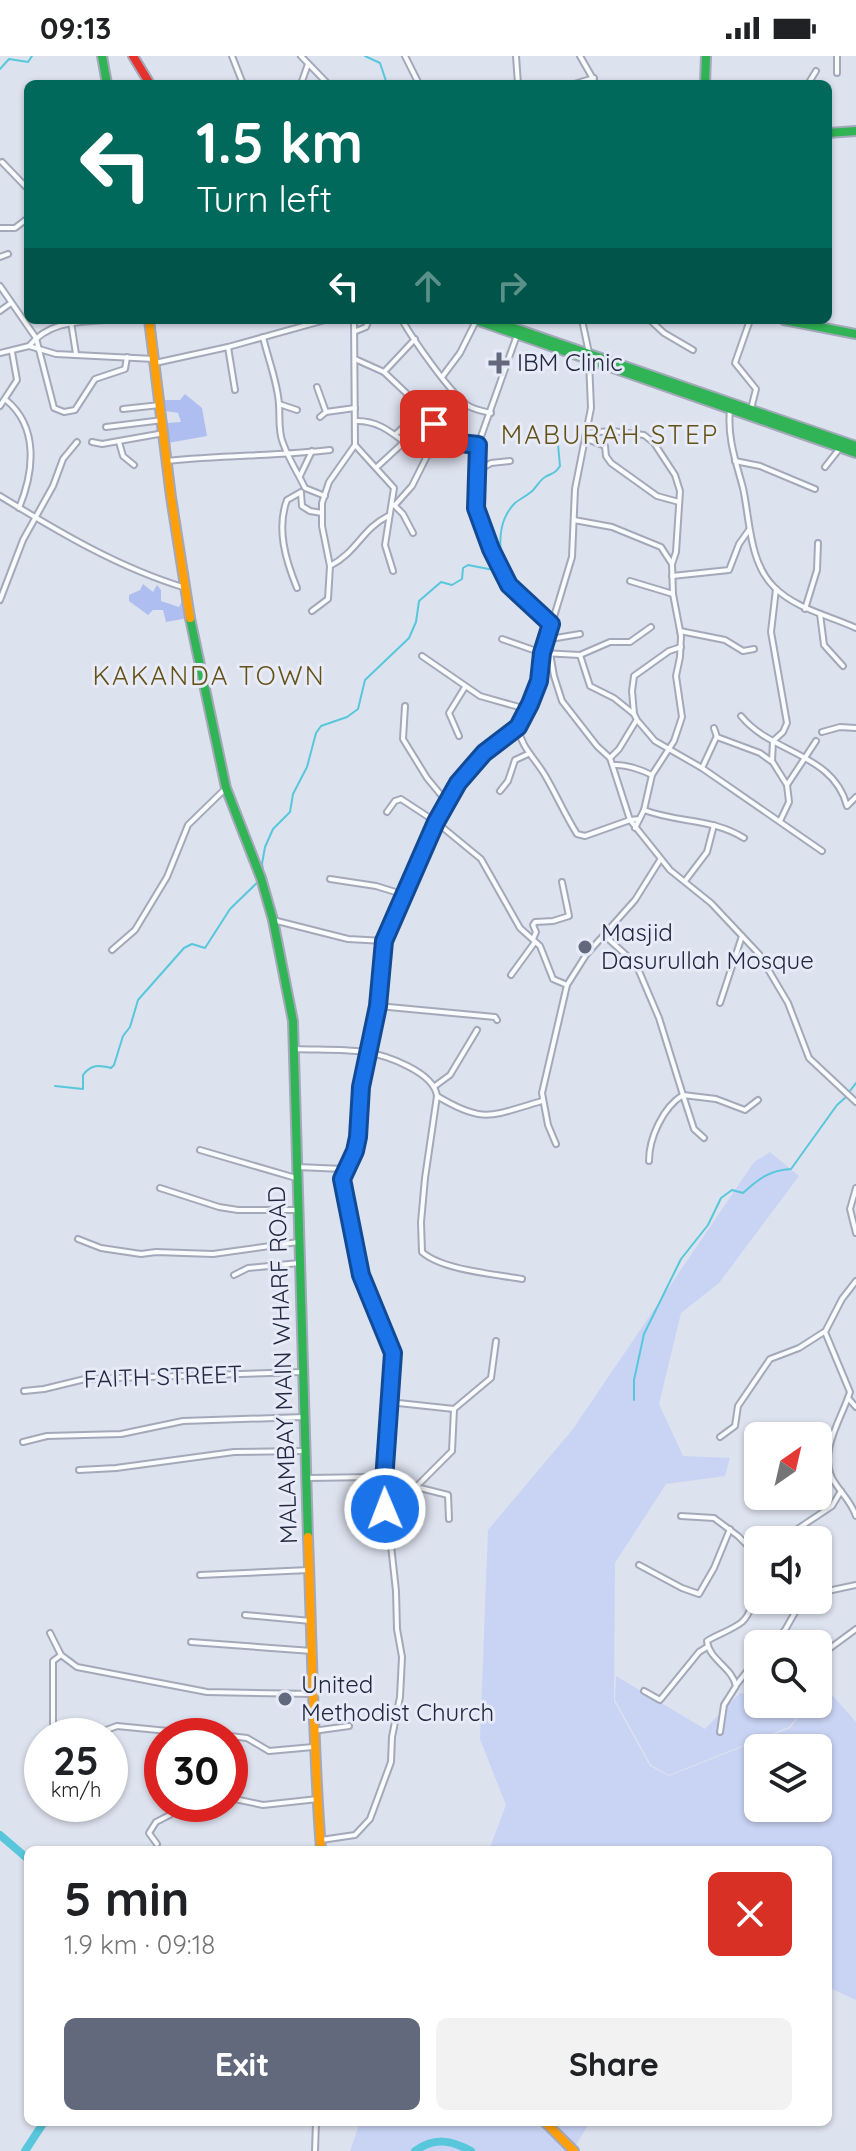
<!DOCTYPE html>
<meta charset="utf-8">
<style>
:root{--surface:#fff;--page:#f2f2f2;--text:#202124;--muted:#757577;--accent:#63697d}
body{margin:0;font-family:Quicksand,sans-serif;background:var(--page);color:var(--text);height:100vh;display:flex;flex-direction:column;font-size:30px;white-space:nowrap}
*{box-sizing:border-box;margin:0}
p{font-size:26px;color:var(--muted)}
.icon{flex:none;width:44px;height:44px;fill:none;stroke:currentColor;stroke-width:2;stroke-linecap:round;stroke-linejoin:round}
.map{position:relative;flex:1;overflow:hidden}
.drawer{position:absolute;left:24px;top:1790px;width:808px;height:280px;display:flex;flex-direction:column;background:var(--surface);border-radius:12px;box-shadow:0 2px 6px #0004}
.drawer>*{flex:none}
.guide{position:absolute;left:24px;top:24px;width:808px;height:244px;border-radius:12px;box-shadow:0 2px 6px #0004;background:#00695c;color:#fff;overflow:hidden}
.needle{width:52px;rotate:34deg}
.fabs{position:absolute;left:744px;top:1366px;display:grid;gap:16px}
.fabs a{display:grid;place-items:center;width:88px;height:88px;border-radius:12px;background:var(--surface);box-shadow:0 2px 6px #0004;font-size:40px}
.speed{position:absolute;left:24px;top:1662px;display:flex;gap:16px;font-size:40px;font-weight:700;text-align:center}
.speed>*{display:grid;place-content:center;width:104px;height:104px;border-radius:50%;background:var(--surface);box-shadow:0 2px 6px #0004;line-height:1}
.speed small{font-size:20px;font-weight:400}
.speed .limit{border:12px solid #d22;background:#fff;color:#111}
.pin{position:absolute;display:grid;place-items:center;width:68px;height:68px;color:#fff;margin:-34px;border-radius:16px;box-shadow:0 4px 12px #0006}
.me{position:absolute;width:88px;margin:-44px;rotate:359deg;stroke-linejoin:round;filter:drop-shadow(0 0 6px #0008)}
.turn{display:flex;align-items:center;gap:28px;height:168px;padding:0 40px;font-size:36px}
.turn .icon{width:104px;height:104px;stroke-width:2.5}
.turn b{display:block;font-size:56px;line-height:68px}
.lanes{display:flex;align-items:center;height:76px;padding:0 40px;background:#0003;justify-content:center;gap:40px;direction:ltr}
.lanes .off{opacity:.35}
.round{display:grid;place-items:center;flex:none;width:84px;height:84px;border-radius:12px;background:var(--page)}
.head{display:flex;align-items:center;justify-content:space-between;height:136px;padding:0 40px}
h1{font-size:48px;font-weight:800;line-height:60px}
.primary-button{display:flex;gap:16px;margin-top:auto;padding:16px 40px}
.primary-button a{flex:1;height:92px;border-radius:12px;background:var(--accent);color:#fff;font-size:32px;font-weight:800;line-height:92px;text-align:center}
.primary-button a+a{background:var(--page);color:var(--text)}
.status{display:flex;justify-content:space-between;align-items:center;height:56px;padding:0 40px;background:var(--surface);direction:ltr}
.status svg{height:22px;fill:currentColor}
.map>svg:first-child{display:block}
</style>
<div class="status"><b>09:13</b><svg viewBox="0 0 49 12"><path d="M0 12V9h3v3zM5 12V6h3v6zM10 12V3h3v9zM15 12V0h3v12zM26 1h20v11H26zM47 4h2v5h-2z"/></svg></div>
<div class="map">
<svg width="856" height="2095" viewBox="0 0 856 2095">
<rect width="100%" height="100%" fill="#dde2ef"/>
<g fill="#c9d3f3" fill-rule="evenodd">
<path d="M 770,1096 L 799,1120 L 719,1227 L 681,1257 L 659,1348 L 683,1400 L 730,1402 L 725,1420 L 666,1428 L 615,1507 L 614,1645 L 650,1710 L 669,1720 L 790,1672 L 803,1656 L 799,1648 L 818,1648 L 818,1635 L 825,1631 L 856,1666 L 856,1944 L 828,1931 L 828,1794 L 489,1794 L 506,1749 L 480,1683 L 488,1474 L 573,1373 L 754,1106 ZM 758,1692 L 818,1692 L 818,1752 L 758,1752 Z"/>
<polygon points="616,1620 705,1673 740,1637 758,1640 758,1648 797,1648 801,1656 789,1671 669,1719 651,1709 615,1644"/>
<polygon points="360,2066 590,2066 572,2095 350,2095"/>
</g>
<g fill="#afbef1">
<polygon points="185,338 202,352 207,380 168,387 167,367 181,366 178,357 166,355 165,344 180,344"/>
<polygon points="143,528 153,536 157,529 161,534 161,545 179,551 183,543 188,562 166,566 163,554 153,554 148,559 129,545 129,539 140,534"/>
</g>
<g fill="none" stroke-linecap="round" stroke-linejoin="round">
<g stroke="#58c7db" stroke-width="2">
<polyline points="365,0 380,7 387,28"/>
<polyline points="0,13 9,3 28,6 32,0"/>
<path d="M 502,509 C 499,487 498,464 515,447 C 520,443 526,440 531,436 C 536,432 539,425 545,421 C 552,417 555,418 560,410 L 557,378"/>
<path d="M 55,1030 L 83,1033 L 83,1019 C 91,1008 99,1009 111,1012 L 114,1009 L 123,980 L 130,971 L 138,944 L 184,892 L 192,888 L 205,892 L 230,853 L 264,820 L 262,808 L 265,791 L 273,773 L 290,756 L 293,738 L 307,711 L 316,677 L 321,670 L 347,661 L 358,653 L 365,624 L 409,582 L 416,566 L 419,545 L 441,526 L 452,529 L 462,523 L 463,512 L 468,509 L 499,515"/>
<polyline points="849,1036 856,1027"/>
<path d="M 634,1344 L 634,1324 L 644,1278 L 681,1203 L 708,1169 L 721,1142 L 732,1134 L 743,1137 C 758,1123 770,1114 791,1113 L 837,1049 L 846,1041"/>
</g>
<g stroke="#58c7db" stroke-width="8">
<polyline points="0,1779 28,1803"/>
<polyline points="25,2095 44,2066"/>
<path d="M 415,2095 C 435,2081 451,2084 471,2095"/>
</g>
<g stroke="#a4a9ba" stroke-width="8">
<g id="street">
<polyline points="232,0 243,28"/>
<polyline points="301,0 328,28"/>
<polyline points="405,0 419,28"/>
<polyline points="516,0 518,28"/>
<polyline points="580,0 596,28"/>
<polyline points="837,17 837,0"/>
<polyline points="301,28 308,8"/>
<polyline points="574,28 594,22"/>
<polyline points="808,28 816,15"/>
<polyline points="2,106 28,133"/>
<polyline points="0,172 15,172 28,162"/>
<polyline points="0,201 8,198"/>
<polyline points="0,230 36,282 54,352 64,356 75,354 95,323 125,313 127,301"/>
<polyline points="0,255 11,247"/>
<path d="M 402,264 C 414,285 449,335 467,349 C 474,354 483,355 491,357"/>
<polyline points="582,264 589,297"/>
<polyline points="650,264 664,277 693,294"/>
<polyline points="750,264 735,307 756,333 751,353"/>
<polyline points="71,266 76,298"/>
<polyline points="356,275 366,271 369,264"/>
<polyline points="517,279 478,389 476,452 491,493 509,529 551,568"/>
<path d="M 263,281 C 268,303 278,327 279,349 C 280,362 278,375 283,387 C 289,404 298,417 305,432 L 325,440"/>
<path d="M 29,290 C 49,266 75,266 104,264"/>
<polyline points="228,291 235,334"/>
<polyline points="0,297 29,290 56,298 154,303"/>
<polyline points="355,303 384,316 423,353 451,386 478,389"/>
<polyline points="155,307 228,291 325,264"/>
<polyline points="384,316 415,283"/>
<polyline points="442,321 460,297 476,265"/>
<polyline points="317,331 326,356 320,361"/>
<path d="M 6,344 C 39,371 34,416 19,452"/>
<polyline points="279,348 297,354"/>
<polyline points="0,350 17,324 12,296"/>
<polyline points="123,353 160,349"/>
<path d="M 730,354 C 727,381 736,406 743,432 C 750,464 749,506 774,531 C 796,553 828,559 856,572"/>
<polyline points="326,356 355,352"/>
<path d="M 357,365 C 388,365 400,388 427,400"/>
<polyline points="106,371 163,364"/>
<polyline points="586,377 612,375 644,379 654,387 675,419 680,435 676,496 672,508"/>
<polyline points="396,378 423,353"/>
<polyline points="584,382 605,390 606,400 611,407 657,440 679,446"/>
<polyline points="92,386 102,388 164,377"/>
<polyline points="119,386 123,400 134,409"/>
<polyline points="355,389 394,432 385,489 393,515"/>
<path d="M 167,405 C 222,399 276,400 330,394"/>
<polyline points="735,405 760,410 815,433"/>
<polyline points="377,411 403,387"/>
<polyline points="825,411 840,392"/>
<polyline points="477,415 491,407 510,405"/>
<polyline points="300,420 312,395"/>
<polyline points="301,437 302,450 310,455 322,457"/>
<path d="M 0,440 C 59,476 119,512 186,532"/>
<polyline points="394,449 403,458 413,477"/>
<polyline points="395,449 412,430 427,400 450,386"/>
<polyline points="574,464 612,471 661,491 672,508 673,538 681,580 680,601 676,620 682,661 674,685 652,719 644,754 635,772"/>
<polyline points="330,510 322,470 322,447 329,426 355,389 354,264"/>
<polyline points="672,520 729,514 739,488 749,474"/>
<polyline points="630,525 673,538"/>
<path d="M 297,532 C 286,505 276,473 287,444 L 301,436"/>
<polyline points="776,533 771,576 787,667 783,676 773,685 772,705 787,729"/>
<polyline points="0,544 23,484 53,430 63,403 77,386"/>
<polyline points="805,553 817,514 818,487"/>
<path d="M 312,555 L 328,543 L 330,510 C 357,496 362,473 388,460"/>
<polyline points="820,558 824,589 843,610"/>
<polyline points="680,575 725,584 743,595 754,593"/>
<polyline points="502,583 542,597 580,599 610,586 630,586 651,571"/>
<polyline points="550,583 580,578"/>
<polyline points="681,591 669,595 634,620 632,635 634,658 637,664 655,685 702,712 822,795"/>
<polyline points="580,599 590,630 614,642 634,658"/>
<polyline points="422,600 480,640 526,653"/>
<polyline points="405,650 403,683 427,722 446,745"/>
<path d="M 741,660 C 772,698 833,697 847,750 L 856,741"/>
<path d="M 518,671 C 521,692 536,703 546,721 C 557,740 565,759 577,778 L 585,780 L 630,764 L 610,702 L 597,690 L 562,645 L 554,620 L 550,597 L 550,574 L 572,501 L 575,433 L 591,352 L 589,305"/>
<polyline points="714,672 717,681 760,697 771,705"/>
<polyline points="822,676 840,671 856,672"/>
<polyline points="459,680 449,657 465,631"/>
<polyline points="610,702 619,693 636,665"/>
<path d="M 614,709 C 625,708 642,714 652,719"/>
<polyline points="702,712 716,682"/>
<polyline points="500,735 508,725 515,704 528,698"/>
<path d="M 644,754 C 678,767 712,762 744,782"/>
<polyline points="387,756 395,745 401,743 436,766 481,803 520,872 540,890 553,923 567,929"/>
<polyline points="639,763 630,764 670,814 711,847 759,898 788,947 809,1002 856,1046"/>
<polyline points="780,765 789,746 787,729 816,685"/>
<polyline points="330,823 376,830 402,838"/>
<polyline points="685,825 707,796 714,769"/>
<polyline points="273,864 348,883 384,885"/>
<path d="M 604,879 L 636,908 L 659,962 L 683,1039 C 663,1051 649,1082 649,1105"/>
<polyline points="533,883 536,876 533,869 535,866 553,865 569,860 562,826"/>
<polyline points="112,894 135,874 167,821 188,769 226,732"/>
<polyline points="511,919 535,886"/>
<polyline points="720,947 742,880"/>
<polyline points="378,950 495,961 497,964"/>
<path d="M 295,993 C 318,994 342,993 365,996 C 386,999 434,1016 437,1040 L 425,1122 L 421,1166 L 422,1196 C 442,1214 495,1218 522,1223"/>
<polyline points="435,1030 450,1019 477,974"/>
<path d="M 437,1040 C 485,1069 492,1059 542,1045"/>
<polyline points="704,1082 694,1073 683,1039 716,1043 745,1054 758,1044"/>
<polyline points="556,1088 548,1069 542,1037 567,929 586,899 635,844 660,804"/>
<polyline points="200,1094 296,1122"/>
<polyline points="297,1111 344,1113"/>
<polyline points="160,1132 219,1151 238,1154 297,1154"/>
<polyline points="856,1132 850,1153 856,1177"/>
<polyline points="78,1183 101,1192 141,1198 156,1196 213,1198 298,1186"/>
<polyline points="234,1219 248,1212 299,1207"/>
<path d="M 856,1225 L 842,1243 L 825,1276 L 850,1336 C 842,1362 819,1394 832,1422 C 839,1435 851,1445 856,1460"/>
<polyline points="24,1335 44,1333 85,1323 303,1316"/>
<polyline points="848,1342 856,1351"/>
<polyline points="389,1346 454,1353"/>
<polyline points="720,1381 735,1370 738,1350 770,1303 799,1292 824,1276"/>
<polyline points="23,1386 47,1380 121,1378 183,1365 304,1361"/>
<polyline points="79,1414 116,1412 234,1396 306,1395"/>
<polyline points="308,1422 373,1421 416,1431 452,1395 454,1353 491,1322 496,1285"/>
<polyline points="416,1431 448,1439 449,1463"/>
<polyline points="681,1460 714,1462 738,1480 758,1500"/>
<polyline points="781,1484 832,1450 841,1435"/>
<polyline points="639,1509 682,1532 699,1538 714,1512 730,1473"/>
<polyline points="200,1519 309,1514"/>
<polyline points="818,1537 856,1529"/>
<polyline points="245,1559 311,1565"/>
<polyline points="50,1577 61,1599 77,1611 207,1636 314,1638"/>
<polyline points="191,1586 312,1595"/>
<polyline points="771,1588 785,1574 802,1544"/>
<polyline points="818,1601 856,1573"/>
<polyline points="737,1628 758,1601"/>
<polyline points="644,1635 660,1644 699,1596 707,1591"/>
<polyline points="53,1675 53,1605 61,1599"/>
<polyline points="313,1675 349,1670"/>
<path d="M 720,1676 L 724,1649 L 736,1630 C 732,1611 709,1604 707,1585 C 718,1578 732,1574 742,1566 C 760,1549 748,1523 758,1503"/>
<polyline points="90,1680 117,1670 219,1680"/>
<polyline points="230,1680 247,1682 269,1695 313,1691"/>
<polyline points="230,1742 263,1749 318,1743"/>
<polyline points="321,1784 355,1779 370,1763 391,1706 392,1681 400,1641 402,1601 397,1573 396,1535 384,1425 393,1297 361,1219 342,1123 355,1095 358,1081 361,1031 378,950 382,895 406,831 443,751 458,727 484,697 518,671 530,648 539,625 542,597 550,574"/>
<polyline points="157,1788 149,1777 156,1766 191,1748"/>
<polyline points="315,2095 316,2066"/>
</g>
</g>
<g stroke="#a4a9ba" stroke-width="12">
<g id="fast">
<polyline points="102,0 107,28"/>
<polyline points="705,28 706,0"/>
<polyline points="828,77 856,75"/>
<polyline points="476,264 856,397"/>
<polyline points="491,264 856,390"/>
<polyline points="784,264 856,278"/>
<polyline points="190,562 226,732 261,822 273,864 293,965 308,1481"/>
</g>
</g>
<g stroke="#a4a9ba" stroke-width="12">
<g id="slow">
<polyline points="149,264 171,441 190,562"/>
<path d="M 308,1481 C 312,1586 313,1690 321,1794"/>
<polyline points="545,2066 574,2095"/>
</g>
</g>
<g stroke="#a4a9ba" stroke-width="12">
<polyline id="jam" points="133,0 150,28"/>
</g>
<use href="#street" stroke="#fafbfd" stroke-width="4"/>
<use href="#fast" stroke="#30b455" stroke-width="8"/>
<use href="#slow" stroke="#ff9f0a" stroke-width="8"/>
<use href="#jam" stroke="#e5322d" stroke-width="8"/>
</g>
<g fill="none" stroke-linecap="round" stroke-linejoin="round">
<g stroke="#114b97" stroke-width="20">
<polyline id="route" points="385,1453 384,1425 393,1297 361,1219 342,1123 355,1095 358,1081 361,1031 378,950 384,885 436,766 458,727 484,697 518,671 530,648 539,625 542,597 551,568 509,529 491,493 476,452 478,389 451,386 434,368"/>
</g>
<use href="#route" stroke="#1a73e8" stroke-width="14"/>
</g>
<g fill="#63697d" stroke="#e7ebf8" stroke-width="3">
<path d="M495 295h8v8h8v8h-8v8h-8v-8h-8v-8h8z"/>
<circle cx="585" cy="891" r="8"/>
<circle cx="285" cy="1643" r="8"/>
</g>
<g text-anchor="middle" stroke-width="6" stroke-linejoin="round" paint-order="stroke">
<g font-size="24" fill="#212840" stroke="#e7ebf8" text-anchor="start">
<text x="517" y="315">IBM Clinic</text>
<text x="601" y="885">Masjid<tspan x="601" dy="28">Dasurullah Mosque</tspan></text>
<text x="301" y="1637">United<tspan x="301" dy="28">Methodist Church</tspan></text>
</g>
<g font-size="24" fill="#212840" stroke="#e7ebf8">
<text transform="translate(283 1309) rotate(-92)" y="8">MALAMBAY MAIN WHARF ROAD</text>
<text transform="translate(163 1321) rotate(-2)" y="8">FAITH STREET</text>
</g>
<g font-size="26" letter-spacing="2" fill="#645216" stroke="#e7ebf8">
<text x="610" y="388">MABURAH STEP</text>
<text x="209" y="629">KAKANDA TOWN</text>
</g>
</g>
</svg>
<div class="fabs">
<a><svg class="needle" viewBox="-14 -14 28 28"><path d="M0-13l5 13h-10z" fill="#e53935"/><path d="M0 13l5-13h-10z" fill="#757577"/></svg></a>
<a><svg class="icon" aria-label="sound" viewBox="0 0 24 24"><path d="M4 9h4l5-4v14l-5-4H4zM17 9q2 3 0 6"/></svg></a>
<a><svg class="icon" aria-label="search" viewBox="0 0 24 24"><circle cx="10" cy="10" r="6"/><path d="M15 15l6 6"/></svg></a>
<a><svg class="icon" aria-label="layers" viewBox="0 0 24 24"><path d="M12 4l9 5-9 5-9-5zM3 14l9 5 9-5"/></svg></a>
</div>
<div class="speed"><div>25<small>km/h</small></div><div class="limit">30</div></div>
<div class="pin" style="left:434px;top:368px;background:#d93025"><svg class="icon" aria-label="arrive" viewBox="0 0 24 24"><path d="M6 21V4h12l-3 4 3 4H6"/></svg></div>
<svg class="me" style="left:385px;top:1453px" viewBox="-20 -20 40 40"><circle r="17" fill="#1a73e8" stroke="#fff" stroke-width="3"/><path d="M0-11L8 9 0 5-8 9z" fill="#fff"/></svg>
<div class="guide">
<div class="turn"><svg class="icon" aria-label="left" viewBox="0 0 24 24"><path d="M17 20v-9H6M10 6l-5 5 5 5"/></svg><div><b>1.5 km</b>Turn left</div></div>
<div class="lanes"><svg class="icon" aria-label="left" viewBox="0 0 24 24"><path d="M17 20v-9H6M10 6l-5 5 5 5"/></svg><svg class="icon off" aria-label="ahead" viewBox="0 0 24 24"><path d="M12 20V5M6 11l6-6 6 6"/></svg><svg class="icon off" aria-label="right" viewBox="0 0 24 24"><path d="M7 20v-9h11M14 6l5 5-5 5"/></svg></div>
</div>
<section class="drawer">
<div class="head"><div><h1>5 min</h1><p>1.9 km · 09:18</p></div><a class="round" style="background:#d93025;color:#fff"><svg class="icon" aria-label="close" viewBox="0 0 24 24"><path d="M6 6l12 12M18 6L6 18"/></svg></a></div>
<div class="primary-button"><a>Exit</a><a>Share</a></div>
</section>
</div>
